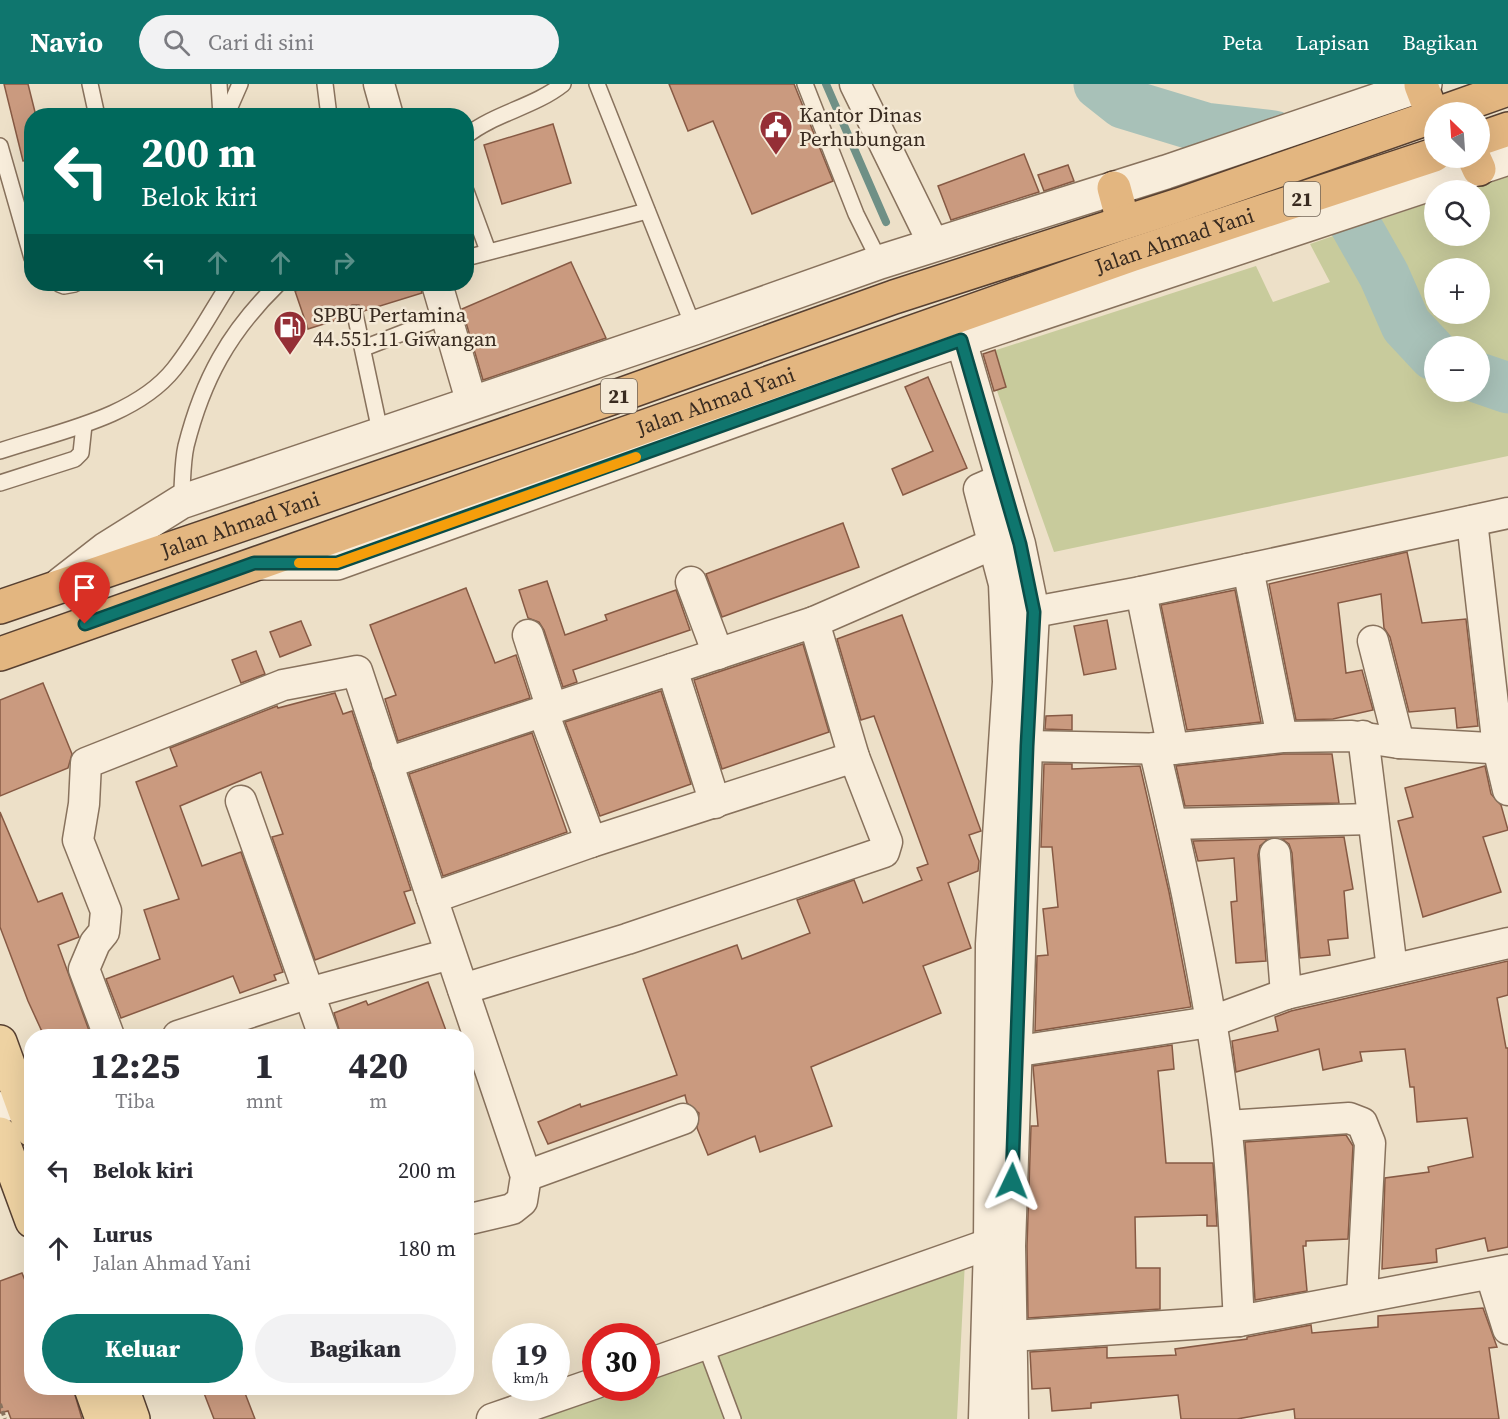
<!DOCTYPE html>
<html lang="id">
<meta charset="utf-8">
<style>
:root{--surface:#fff;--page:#f2f2f3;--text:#2b2b33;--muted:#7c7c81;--accent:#0f766e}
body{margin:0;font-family:"Source Serif 4",serif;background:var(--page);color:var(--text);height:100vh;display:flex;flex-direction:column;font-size:22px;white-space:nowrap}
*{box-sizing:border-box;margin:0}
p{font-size:20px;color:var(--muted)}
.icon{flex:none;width:33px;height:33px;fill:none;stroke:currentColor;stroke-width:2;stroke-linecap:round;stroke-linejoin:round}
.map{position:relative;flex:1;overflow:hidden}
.drawer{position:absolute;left:24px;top:945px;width:450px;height:366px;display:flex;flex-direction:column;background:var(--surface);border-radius:24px;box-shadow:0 6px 24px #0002}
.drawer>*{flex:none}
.guide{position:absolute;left:24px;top:24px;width:450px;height:183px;border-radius:24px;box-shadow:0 6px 24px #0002;background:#00695c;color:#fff;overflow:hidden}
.needle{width:39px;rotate:335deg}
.controls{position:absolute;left:1424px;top:18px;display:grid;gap:12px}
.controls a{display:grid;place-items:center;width:66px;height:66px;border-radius:50%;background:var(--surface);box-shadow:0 6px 24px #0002;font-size:30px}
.speed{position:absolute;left:492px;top:1239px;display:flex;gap:12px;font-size:30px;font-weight:700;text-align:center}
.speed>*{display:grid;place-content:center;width:78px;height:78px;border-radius:50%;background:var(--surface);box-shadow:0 6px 24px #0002;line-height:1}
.speed small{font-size:15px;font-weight:400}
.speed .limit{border:9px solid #d22;background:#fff;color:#111}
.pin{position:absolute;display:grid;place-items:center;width:51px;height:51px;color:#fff;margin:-62px -26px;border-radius:50% 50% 50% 0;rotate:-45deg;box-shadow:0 0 6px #0007}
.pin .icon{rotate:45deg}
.me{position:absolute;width:66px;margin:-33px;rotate:2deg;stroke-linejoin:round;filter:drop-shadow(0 0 4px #0008)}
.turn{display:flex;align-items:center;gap:21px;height:126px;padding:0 18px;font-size:27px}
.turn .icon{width:78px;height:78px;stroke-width:2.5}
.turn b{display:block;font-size:42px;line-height:51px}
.lanes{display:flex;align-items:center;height:57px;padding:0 18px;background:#0003;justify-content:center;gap:30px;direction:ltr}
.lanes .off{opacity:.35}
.eta{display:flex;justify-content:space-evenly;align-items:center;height:102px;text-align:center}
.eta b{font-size:36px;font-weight:800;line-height:42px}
.button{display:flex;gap:12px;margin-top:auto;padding:12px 18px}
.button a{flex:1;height:69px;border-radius:36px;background:var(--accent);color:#fff;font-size:24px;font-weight:800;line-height:69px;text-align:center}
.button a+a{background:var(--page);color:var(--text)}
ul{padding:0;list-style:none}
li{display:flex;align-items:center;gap:18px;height:78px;padding:0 18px}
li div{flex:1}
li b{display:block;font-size:22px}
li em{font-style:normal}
header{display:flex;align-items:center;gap:36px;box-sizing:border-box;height:84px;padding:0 30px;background:var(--accent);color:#fff}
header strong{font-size:28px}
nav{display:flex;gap:33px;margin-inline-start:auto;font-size:21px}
.search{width:420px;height:54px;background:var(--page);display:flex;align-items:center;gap:15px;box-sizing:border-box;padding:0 21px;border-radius:33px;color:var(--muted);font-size:22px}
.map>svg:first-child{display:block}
</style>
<header>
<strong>Navio</strong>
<div class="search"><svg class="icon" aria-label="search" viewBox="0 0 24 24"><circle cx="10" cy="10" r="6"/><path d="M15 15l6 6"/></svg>Cari di sini</div>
<nav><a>Peta</a><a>Lapisan</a><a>Bagikan</a></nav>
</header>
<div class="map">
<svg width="1508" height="1335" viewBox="0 0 1508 1335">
<rect width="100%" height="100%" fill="#ede0c8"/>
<g fill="#c8cb9c" fill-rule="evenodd">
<path d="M 1508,92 L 1508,372 L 1054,468 L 984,270 L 1256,182 L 1273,218 L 1330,198 L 1310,160 L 1434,117 L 1434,152 L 1479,152 L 1479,106 L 1466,106 ZM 1434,184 L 1479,184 L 1479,230 L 1434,230 ZM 1434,262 L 1479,262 L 1479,308 L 1434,308 Z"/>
<polygon points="965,1177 957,1335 528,1335 615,1304 646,1304 647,1292"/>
</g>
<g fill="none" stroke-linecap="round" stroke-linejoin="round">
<polyline stroke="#6f9086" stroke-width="8" points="826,0 886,138"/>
<g stroke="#a8c1b8" stroke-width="51">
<polyline points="1099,0 1123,19 1205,44 1274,52 1322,82 1384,191 1406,241 1434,271"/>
<polyline points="1479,294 1508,304"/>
</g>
</g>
<g fill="#ca9a7f" stroke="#875a44" stroke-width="1.5">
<polygon points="4,0 28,0 36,32 32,32 32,76 23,77"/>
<polygon points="669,0 794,0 833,97 752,130 713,37 688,47"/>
<polygon points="553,40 571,99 502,120 484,61"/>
<polygon points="1024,70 1039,108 951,136 938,102"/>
<polygon points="1068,81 1074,97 1044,107 1038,91"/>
<polygon points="571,178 606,254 483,296 462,225"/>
<polygon points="319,200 420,200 422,209 364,227 359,221 352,221 346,226 346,233 308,245 295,207"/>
<polygon points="995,266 1006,303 994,307 983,270"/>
<polygon points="928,293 967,384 903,411 892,385 933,367 905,303"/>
<polygon points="843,439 859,483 722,533 706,490"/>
<polygon points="1407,468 1422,539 1466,535 1478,642 1457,644 1455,624 1409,628 1390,553 1384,544 1381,510 1338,519 1346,589 1362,586 1373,626 1333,635 1296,636 1269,500"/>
<polygon points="547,497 565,551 607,536 605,531 676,506 690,546 573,586 577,598 563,603 544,546 539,538 528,534 519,506"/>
<polygon points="466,504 495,579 516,571 530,614 398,657 385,615 396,611 370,541"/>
<polygon points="1235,506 1261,638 1187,646 1161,521"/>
<polygon points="902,531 981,747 969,751 979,777 978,787 948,799 971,864 923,882 941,929 811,983 832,1042 760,1068 755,1052 708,1071 697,1044 699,1029 687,1019 685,1011 548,1060 538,1038 580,1020 581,1023 677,991 643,895 737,861 742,875 810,849 797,816 854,796 863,819 922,796 917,784 928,780 874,632 861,636 837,555"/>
<polygon points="1107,536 1116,585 1084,591 1074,542"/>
<polygon points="301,537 311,561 280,573 270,548"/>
<polygon points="803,560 829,648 722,685 694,596"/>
<polygon points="256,567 265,590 241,599 232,576"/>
<polygon points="43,599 72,670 68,684 0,712 0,616"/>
<polygon points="661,607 691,700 600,732 565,638"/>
<polygon points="335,609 343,630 352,627 411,806 404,808 415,839 315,876 272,753 283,750 261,688 180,722 202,782 241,768 283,888 274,891 276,896 240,909 233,892 121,934 106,895 160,875 144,826 179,815 136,698 177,682 170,664 277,622 278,624"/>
<polygon points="1072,631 1072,646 1045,645 1046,632"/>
<polygon points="532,649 567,748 443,792 409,690"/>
<polygon points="1283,670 1332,670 1339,719 1185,722 1176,682"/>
<polygon points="1044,680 1072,680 1072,685 1140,682 1169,808 1191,923 1035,947 1037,872 1048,871 1043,825 1058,823 1052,763 1041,763"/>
<polygon points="1485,682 1491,710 1501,721 1508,746 1483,753 1501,808 1423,833 1398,737 1413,733 1405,704"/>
<polygon points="0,728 38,818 62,809 79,853 58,861 91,952 44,952 28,917 0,843"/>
<polygon points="1344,753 1353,805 1344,807 1348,854 1328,856 1330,871 1300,874 1292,769 1289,760 1282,755"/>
<polygon points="1268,755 1260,762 1258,771 1266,877 1236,879 1231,818 1237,817 1234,774 1198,777 1193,757"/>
<polygon points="1508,877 1508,911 1497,914 1506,964 1508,964 1508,1163 1488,1167 1485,1154 1436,1165 1437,1178 1382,1185 1385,1094 1429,1088 1428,1083 1473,1073 1467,1034 1417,1038 1414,1003 1410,1003 1405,965 1360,968 1362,977 1323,986 1319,965 1236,988 1232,957 1278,947 1275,933 1291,927"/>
<polygon points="428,898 448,952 341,952 334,929 366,917 368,921"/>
<polygon points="1172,961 1174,985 1158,987 1166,1079 1213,1079 1217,1142 1207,1142 1207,1131 1135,1133 1136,1184 1160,1184 1160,1225 1028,1234 1027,1162 1031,1042 1038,1042 1033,982"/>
<polygon points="1346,1051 1353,1062 1348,1155 1306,1157 1306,1162 1303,1162 1307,1207 1255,1216 1245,1058"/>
<polygon points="22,1189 32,1214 32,1304 73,1304 82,1335 11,1335 8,1327 0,1329 0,1197"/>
<polygon points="1483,1224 1497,1263 1489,1264 1499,1335 1295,1335 1294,1325 1237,1335 1181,1335 1178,1311 1091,1319 1091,1324 1052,1327 1050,1304 1032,1305 1030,1268 1107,1263 1107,1274 1176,1271 1175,1265 1247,1255 1247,1253 1311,1241 1312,1249 1378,1243 1378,1232"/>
<polygon points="202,1304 243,1304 255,1335 214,1335"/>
</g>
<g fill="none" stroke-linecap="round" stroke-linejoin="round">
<g stroke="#88725d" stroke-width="18">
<g id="service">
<polyline points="90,0 97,32"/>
<polyline points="219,0 221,32"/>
<polyline points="325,0 329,32"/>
<polyline points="597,0 694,244"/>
<polyline points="805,0 856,130 880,178"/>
<polyline points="226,32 240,0"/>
<path d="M 466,52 C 495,29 534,23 563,0"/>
<polyline points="0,62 32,174"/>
<polyline points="466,107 488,167"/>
<polyline points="466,174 647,127"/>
<polyline points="59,200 64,202 75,200"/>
<polyline points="355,230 381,352"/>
<polyline points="364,264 446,232"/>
<path d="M 0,367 C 56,348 135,334 174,285 C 195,259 211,228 229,200"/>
<polyline points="0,399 75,375 81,369 84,341"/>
<path d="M 181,418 C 183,400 182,380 186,362 C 203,295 229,248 278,200"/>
<polyline points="705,1260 733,1335"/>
</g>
</g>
<g stroke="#88725d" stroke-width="33">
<g id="minor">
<polyline points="379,0 388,32"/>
<polyline points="855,0 934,161"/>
<polyline points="437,200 472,320"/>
<polyline points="961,256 1020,460 1034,528 1027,662 1010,1162 1013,1335"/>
<polyline points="1472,437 1498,664 1508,706"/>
<polyline points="1248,485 1282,653"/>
<polyline points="691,498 718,570"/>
<polyline points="1141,508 1173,665"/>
<polyline points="1034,528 1141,508 1508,429"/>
<polyline points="814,538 993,460"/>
<polyline points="528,551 552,625"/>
<polyline points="1373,557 1399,659"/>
<polyline points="672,585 715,719"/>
<polyline points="543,628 591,758"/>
<polyline points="1363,652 1392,885"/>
<polyline points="1027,662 1173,665 1282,653 1352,652 1399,659 1508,665"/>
<path d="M 1154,664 C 1184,788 1211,915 1226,1041 C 1234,1105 1235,1172 1239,1237"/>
<polyline points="387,679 814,538 854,673 887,758 884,768 627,855 463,905"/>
<polyline points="241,717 324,952"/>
<polyline points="1172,740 1373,735"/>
<polyline points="1275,770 1286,910"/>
<polyline points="109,952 84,885 95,859 104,848 106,827 78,756 84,720 86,679 283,601 357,587 432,814"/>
<polyline points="178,952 309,909 450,870"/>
<polyline points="999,970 1210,938 1286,910 1508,859"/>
<polyline points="0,1024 32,1014"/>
<polyline points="1227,1042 1349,1034 1362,1039 1370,1059 1362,1213"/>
<polyline points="526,1092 683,1035"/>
<polyline points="466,1136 512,1125 522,1117 526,1092 432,814 591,758 854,673"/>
<polyline points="1491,1191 1508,1245"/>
<polyline points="994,1250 1013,1252 1239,1237 1508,1186"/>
<polyline points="646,1281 989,1160 1007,1161"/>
<polyline points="492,1335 596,1299"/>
<polyline points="984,1335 989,1160 991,860 1008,598 1004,500 979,405 1000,396"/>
</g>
</g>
<g stroke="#88725d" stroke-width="36">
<g id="tertiary">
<polyline points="262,479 337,479 913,272 1508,74"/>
<polyline points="61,500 106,465 181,418 694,244 880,178 1166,88 1425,0"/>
</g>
</g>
<g stroke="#574031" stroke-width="36">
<g id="primary">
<polyline points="0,958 32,1046"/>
<polyline points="0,1050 32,1137"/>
<polyline points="91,1304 102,1335"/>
<polyline points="122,1304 133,1335"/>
</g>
</g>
<g stroke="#574031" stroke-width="36">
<g id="trunk">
<polyline points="1421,1 1433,32"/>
<polyline points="1443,28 1508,5"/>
<polyline points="1479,55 1508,45"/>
<polyline points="1474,74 1479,85"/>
<polyline points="1114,104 1123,137"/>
<path id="s1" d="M 0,523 L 609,315 L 894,213 L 1179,121 L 1434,32"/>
<path id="s2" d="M 0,570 L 1131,171 L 1434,71"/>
</g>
</g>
<polyline stroke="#88725d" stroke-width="4" stroke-dasharray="4.5 3" stroke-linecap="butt" points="0,1320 5,1335"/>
<use href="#service" stroke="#f8eddb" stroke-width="15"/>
<use href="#minor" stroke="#f8eddb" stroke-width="30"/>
<use href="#tertiary" stroke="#f8eddb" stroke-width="33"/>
<use href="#primary" stroke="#eed2a2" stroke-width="33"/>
<use href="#trunk" stroke="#e3b680" stroke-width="33"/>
</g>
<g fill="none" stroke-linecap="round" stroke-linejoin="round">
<g stroke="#0a4d48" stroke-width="15">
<polyline id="route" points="85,540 254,479 337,479 961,256 1020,460 1034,528 1027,662 1012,1097"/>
</g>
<use href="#route" stroke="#0f766e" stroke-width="10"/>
<polyline stroke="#f59e0b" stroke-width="10" points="299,479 337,479 636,373"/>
</g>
<defs>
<g id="civic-pin" transform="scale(1.725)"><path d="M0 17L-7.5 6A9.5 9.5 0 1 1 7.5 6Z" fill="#952f36" stroke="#f5ead7"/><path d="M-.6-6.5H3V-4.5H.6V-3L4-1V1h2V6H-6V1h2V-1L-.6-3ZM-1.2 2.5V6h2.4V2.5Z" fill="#fff"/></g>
<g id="fuel-pin" transform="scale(1.725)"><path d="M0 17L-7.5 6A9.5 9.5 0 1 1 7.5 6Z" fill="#952f36" stroke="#f5ead7"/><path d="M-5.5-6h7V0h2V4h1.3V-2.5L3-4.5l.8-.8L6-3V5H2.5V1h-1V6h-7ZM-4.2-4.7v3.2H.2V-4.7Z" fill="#fff"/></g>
</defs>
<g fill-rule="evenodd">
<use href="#civic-pin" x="776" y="43"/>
<use href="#fuel-pin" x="290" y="243"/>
</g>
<g text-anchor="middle" stroke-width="5" stroke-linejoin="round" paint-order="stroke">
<g fill="#f5ead7" stroke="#716457" stroke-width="1.5">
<rect x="1284" y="98" width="36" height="34" rx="4.5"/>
<rect x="601" y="295" width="36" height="34" rx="4.5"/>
</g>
<g font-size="20" font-weight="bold" fill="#392b20">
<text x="1302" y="122">21</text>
<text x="619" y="319">21</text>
</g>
<g font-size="21" fill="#392b20" stroke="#f5ead7" text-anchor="start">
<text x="799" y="38">Kantor Dinas<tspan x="799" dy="24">Perhubungan</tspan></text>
<text x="313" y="238">SPBU Pertamina<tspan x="313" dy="24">44.551.11 Giwangan</tspan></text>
</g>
<g font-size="21" fill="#392b20" stroke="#f5ead7">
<text dy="7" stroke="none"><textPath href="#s2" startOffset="1245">Jalan Ahmad Yani</textPath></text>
<text dy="7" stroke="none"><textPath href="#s2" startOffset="759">Jalan Ahmad Yani</textPath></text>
<text dy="7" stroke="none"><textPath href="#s1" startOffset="254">Jalan Ahmad Yani</textPath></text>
</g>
</g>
</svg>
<div class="controls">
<a><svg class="needle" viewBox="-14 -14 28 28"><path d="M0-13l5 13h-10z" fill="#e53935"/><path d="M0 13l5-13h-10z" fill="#7c7c81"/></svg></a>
<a><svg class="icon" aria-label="search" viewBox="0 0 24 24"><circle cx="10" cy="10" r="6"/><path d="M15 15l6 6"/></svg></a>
<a>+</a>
<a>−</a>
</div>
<div class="speed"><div>19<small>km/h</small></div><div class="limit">30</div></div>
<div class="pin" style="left:85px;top:540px;background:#d93025"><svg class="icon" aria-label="arrive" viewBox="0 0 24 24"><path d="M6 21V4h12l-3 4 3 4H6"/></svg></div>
<svg class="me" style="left:1012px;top:1097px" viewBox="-20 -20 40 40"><path d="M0-17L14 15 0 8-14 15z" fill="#0f766e" stroke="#fff" stroke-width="4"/></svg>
<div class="guide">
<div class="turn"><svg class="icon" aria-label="left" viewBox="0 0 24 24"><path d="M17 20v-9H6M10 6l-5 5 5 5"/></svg><div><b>200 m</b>Belok kiri</div></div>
<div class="lanes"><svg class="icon" aria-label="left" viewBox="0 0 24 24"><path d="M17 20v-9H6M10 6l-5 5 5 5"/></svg><svg class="icon off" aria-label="ahead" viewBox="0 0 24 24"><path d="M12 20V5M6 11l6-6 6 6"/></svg><svg class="icon off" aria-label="ahead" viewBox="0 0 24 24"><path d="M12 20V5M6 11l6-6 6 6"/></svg><svg class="icon off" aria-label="right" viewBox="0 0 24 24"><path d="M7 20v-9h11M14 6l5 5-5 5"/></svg></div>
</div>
<section class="drawer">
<div class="eta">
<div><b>12:25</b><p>Tiba</p></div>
<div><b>1</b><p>mnt</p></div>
<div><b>420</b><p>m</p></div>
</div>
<ul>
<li><svg class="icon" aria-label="left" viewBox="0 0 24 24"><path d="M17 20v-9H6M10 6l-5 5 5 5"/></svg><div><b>Belok kiri</b></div><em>200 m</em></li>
<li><svg class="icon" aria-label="ahead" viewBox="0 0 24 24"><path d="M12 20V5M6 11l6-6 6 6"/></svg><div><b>Lurus</b><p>Jalan Ahmad Yani</p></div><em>180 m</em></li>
</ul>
<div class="button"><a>Keluar</a><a>Bagikan</a></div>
</section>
</div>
